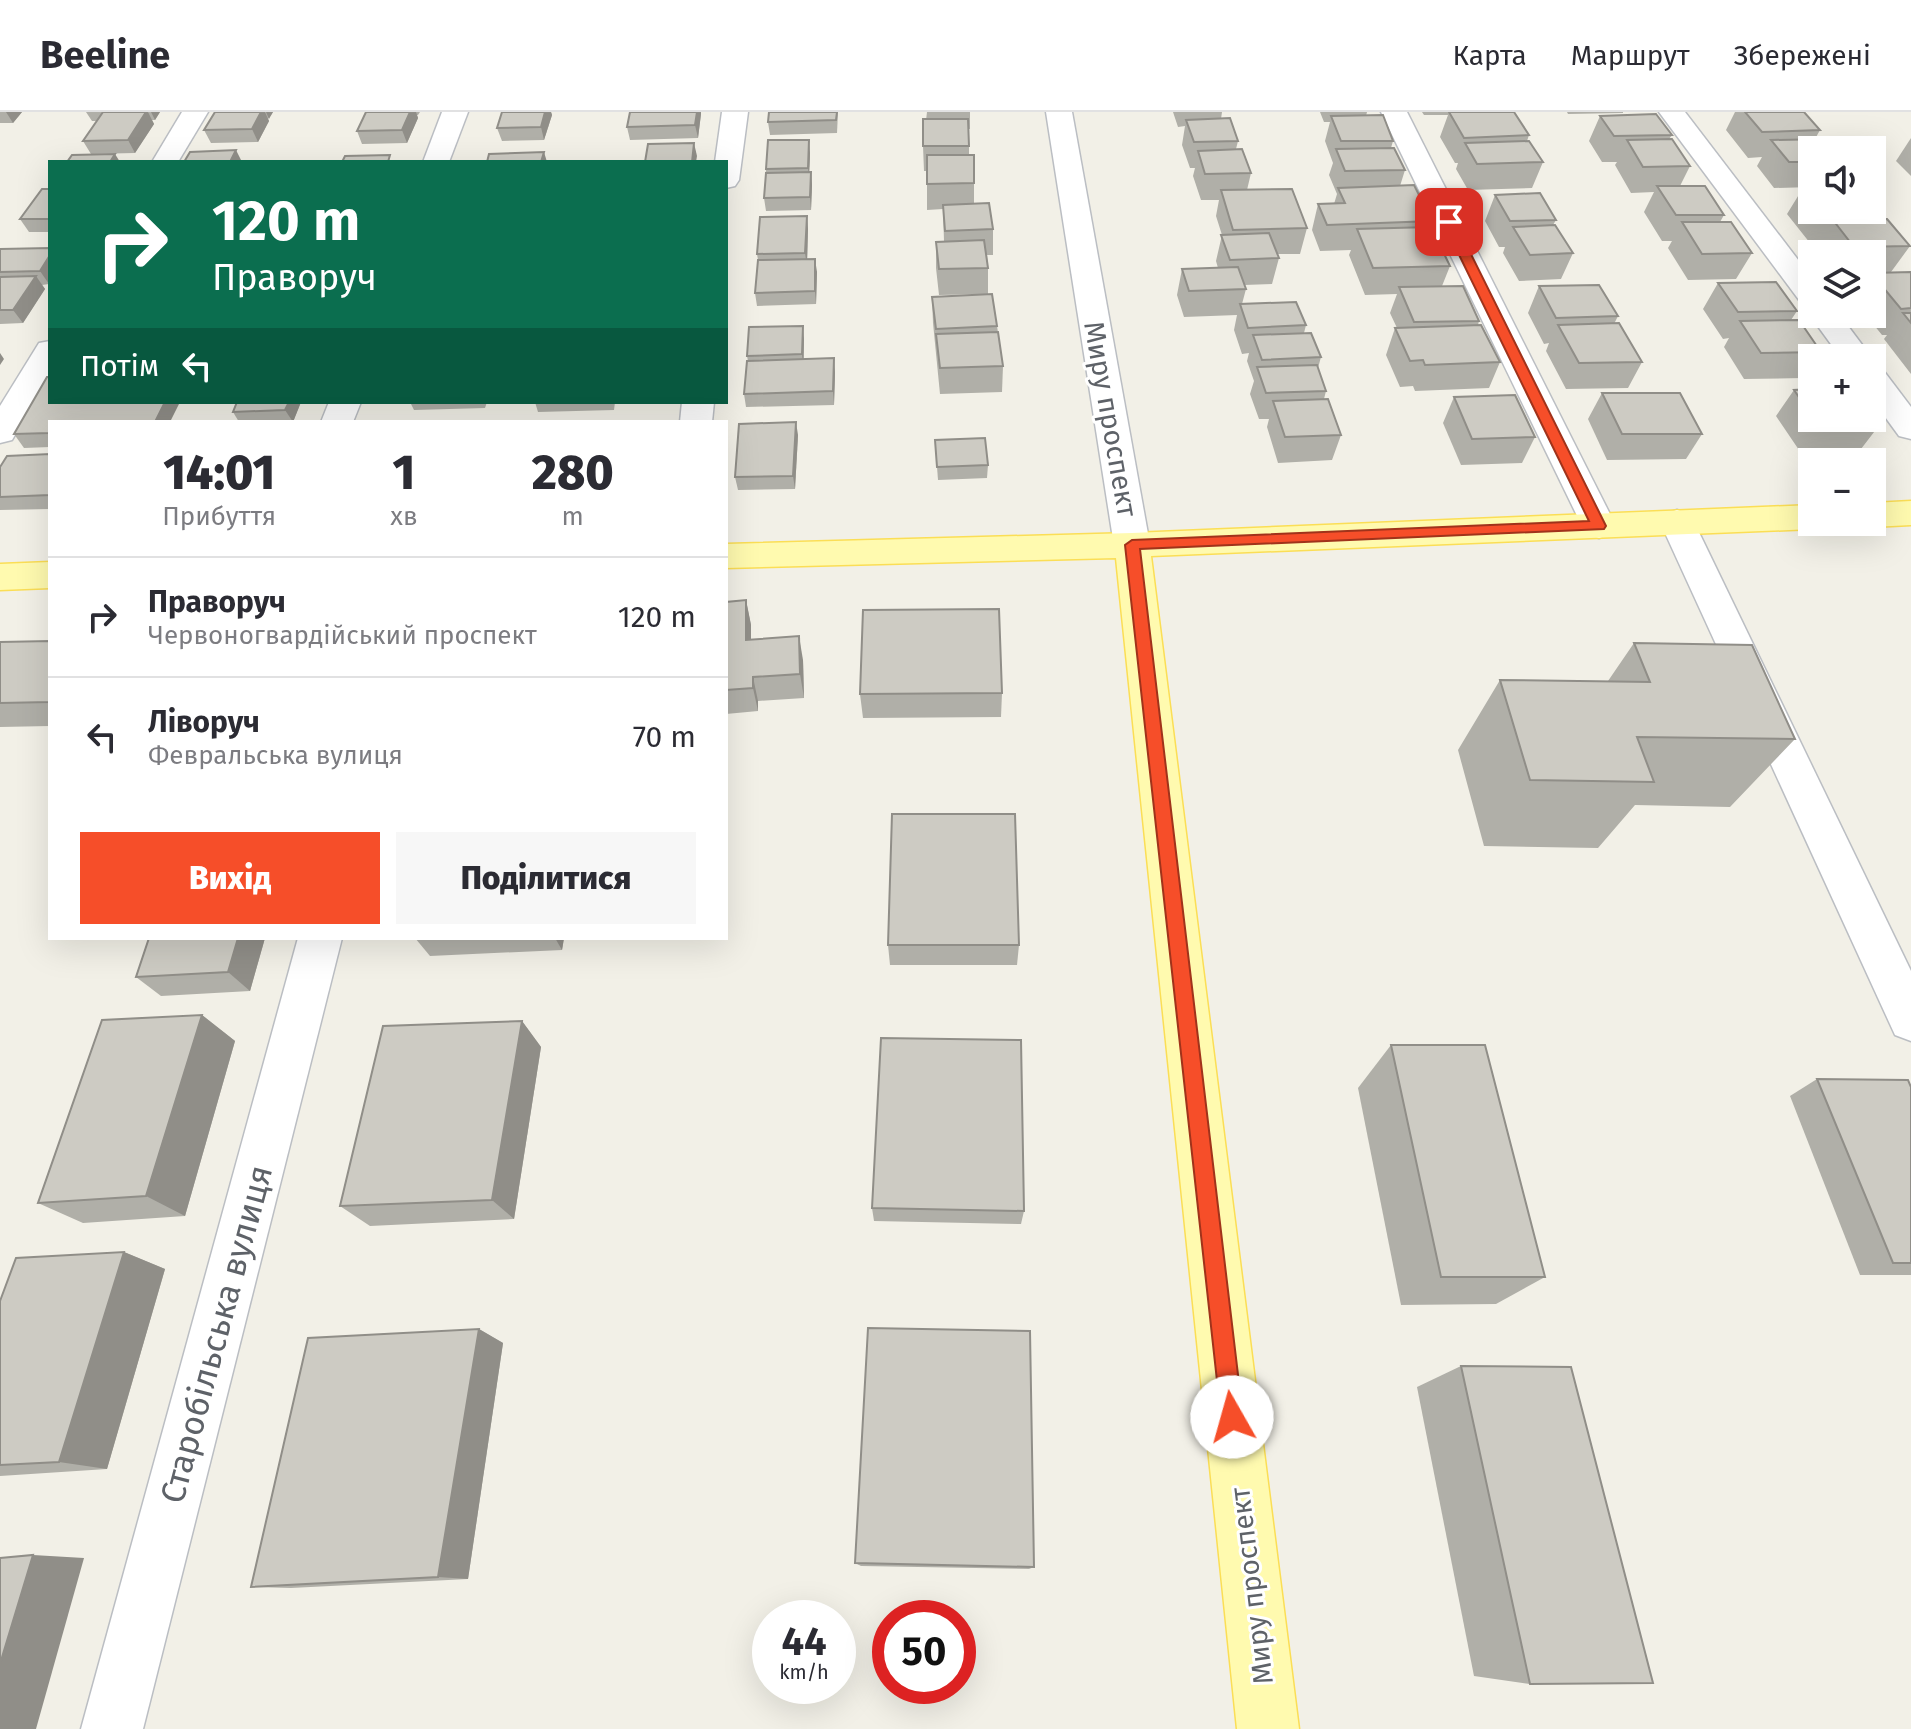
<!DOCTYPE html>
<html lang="uk">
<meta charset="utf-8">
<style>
:root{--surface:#fff;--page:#f7f7f7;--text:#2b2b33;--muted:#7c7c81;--line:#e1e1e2;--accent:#f64e29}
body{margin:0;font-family:"Fira Sans",sans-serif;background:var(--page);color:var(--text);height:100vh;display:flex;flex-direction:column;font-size:30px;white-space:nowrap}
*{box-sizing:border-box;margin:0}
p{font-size:26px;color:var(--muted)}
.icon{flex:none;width:44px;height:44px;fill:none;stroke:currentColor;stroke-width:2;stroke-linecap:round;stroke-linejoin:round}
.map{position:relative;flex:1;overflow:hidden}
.panel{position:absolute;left:48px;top:308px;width:680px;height:520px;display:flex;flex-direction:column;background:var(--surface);border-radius:0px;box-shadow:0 8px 32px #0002}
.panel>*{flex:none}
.top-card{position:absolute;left:48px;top:48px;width:680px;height:244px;border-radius:0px;box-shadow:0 8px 32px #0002;background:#0b6e4f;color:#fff;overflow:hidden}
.fabs{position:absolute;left:1798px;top:24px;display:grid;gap:16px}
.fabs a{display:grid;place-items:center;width:88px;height:88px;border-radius:0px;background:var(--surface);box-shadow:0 8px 32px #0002;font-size:40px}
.speed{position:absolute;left:752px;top:1488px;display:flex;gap:16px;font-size:40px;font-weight:700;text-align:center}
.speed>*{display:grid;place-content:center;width:104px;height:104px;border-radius:50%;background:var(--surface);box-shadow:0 8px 32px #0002;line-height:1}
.speed small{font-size:20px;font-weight:400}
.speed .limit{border:12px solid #d22;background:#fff;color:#111}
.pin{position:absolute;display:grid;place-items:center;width:68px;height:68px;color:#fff;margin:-34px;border-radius:16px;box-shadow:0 4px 12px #0006}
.me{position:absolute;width:88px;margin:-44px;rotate:353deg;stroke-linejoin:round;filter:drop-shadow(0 0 6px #0008)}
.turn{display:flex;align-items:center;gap:28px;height:168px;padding:0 32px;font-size:36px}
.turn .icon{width:104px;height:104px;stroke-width:2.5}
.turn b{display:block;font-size:56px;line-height:68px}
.then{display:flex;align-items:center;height:76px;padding:0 32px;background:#0003;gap:16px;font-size:30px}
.eta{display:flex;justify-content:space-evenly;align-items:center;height:136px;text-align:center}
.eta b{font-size:48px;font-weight:800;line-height:56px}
.primary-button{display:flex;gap:16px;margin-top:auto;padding:16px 32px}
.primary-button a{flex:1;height:92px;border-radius:0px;background:var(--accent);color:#fff;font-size:32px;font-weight:800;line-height:92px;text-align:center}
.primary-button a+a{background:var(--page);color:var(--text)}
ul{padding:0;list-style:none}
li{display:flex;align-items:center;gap:24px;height:120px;padding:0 32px;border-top:2px solid var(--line)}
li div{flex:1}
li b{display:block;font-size:30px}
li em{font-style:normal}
header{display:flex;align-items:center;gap:48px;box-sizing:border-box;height:112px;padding:0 40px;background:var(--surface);border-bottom:2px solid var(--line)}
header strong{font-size:38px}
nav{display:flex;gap:44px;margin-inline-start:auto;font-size:28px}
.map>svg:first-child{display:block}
</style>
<header>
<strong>Beeline</strong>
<nav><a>Карта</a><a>Маршрут</a><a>Збережені</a></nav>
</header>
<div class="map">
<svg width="1911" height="1617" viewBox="0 0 1911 1617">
<rect width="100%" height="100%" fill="#f2f0e7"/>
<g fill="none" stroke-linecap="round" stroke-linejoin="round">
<g stroke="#bbbec3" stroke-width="3">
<g id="minor">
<polygon points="182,0 208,0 178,50 152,50"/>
<polygon points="442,0 468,0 449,50 423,50"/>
<polygon points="722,0 748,0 739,68 735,74 726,76 726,50 715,50"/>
<polygon points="1046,0 1072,0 1150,433 1144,442 1132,445 1120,442 1114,433"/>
<polygon points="1381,0 1407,0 1616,414 1611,422 1599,426 1587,422 1582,414"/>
<polygon points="1659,0 1685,0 1812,166 1812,195 1802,192"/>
<polygon points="1812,198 1812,202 1839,202 1872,246 1872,247 1841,246 1809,202"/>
<polygon points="50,229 50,264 12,328 0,331 0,294 39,231"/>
<polygon points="1872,255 1883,258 1911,295 1911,327 1899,324 1872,287"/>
<polygon points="329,290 361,290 353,310 321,310"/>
<polygon points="682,290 714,290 712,310 680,310"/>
<polygon points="1677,398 1689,402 1694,410 1911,859 1911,929 1895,923 1660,410 1665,402"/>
<polygon points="298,826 342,826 143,1617 81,1617"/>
</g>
</g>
<g stroke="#fbde56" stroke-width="3">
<g id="major">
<polygon points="1911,389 1911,413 1872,415 1859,410 1872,410 1872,391"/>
<polygon points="1812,393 1812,410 1826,410 1824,413 1812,417 1151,444 1299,1617 1237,1617 1116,446 726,456 726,432 1132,421"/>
<polygon points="50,450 50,476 0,478 0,452"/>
</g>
</g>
<use href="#minor" fill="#fff" fill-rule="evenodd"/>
<use href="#major" fill="#fffaaf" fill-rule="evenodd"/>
</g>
<g fill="#b0afa8">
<polygon points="0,0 22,0 13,11 0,11"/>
<polygon points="86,0 160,0 155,8 152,8 154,12 135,41 91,42 83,29 97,9 92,9"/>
<polygon points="215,0 273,0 268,7 269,9 258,30 211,31 204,18"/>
<polygon points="366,0 420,0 418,3 417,3 418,6 407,31 362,32 357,19"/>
<polygon points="502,0 551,0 552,3 544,28 502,29 497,16"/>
<polygon points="838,0 837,21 770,23 768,10"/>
<polygon points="927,0 970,0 970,17 969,17 969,43 974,71 974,92 993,117 993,143 987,143 988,156 988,182 939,183 936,156 936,130 944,129 943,97 927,98 927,59 924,59 923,34"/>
<polygon points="1173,0 1222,0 1221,7 1238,29 1236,37 1251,61 1247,78 1307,116 1300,142 1277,142 1279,146 1272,172 1244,173 1246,177 1242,192 1306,213 1304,221 1321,245 1318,256 1326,279 1324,287 1341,323 1332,348 1278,351 1267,315 1269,307 1259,307 1250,282 1254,269 1247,249 1249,241 1242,242 1234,218 1237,203 1184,205 1177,183 1182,157 1218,156 1216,149 1222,123 1216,104 1219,88 1201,88 1193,64 1195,56 1190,56 1182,33 1185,14 1178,15"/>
<polygon points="1320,0 1367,0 1366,4 1393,29 1391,36 1405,58 1400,74 1432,109 1430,116 1450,154 1442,174 1479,209 1478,213 1500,250 1489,276 1415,279 1413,274 1400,275 1386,243 1395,216 1397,216 1390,201 1397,182 1365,183 1349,143 1351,138 1320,139 1312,118 1318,92 1334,92 1337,82 1329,63 1333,51 1325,29 1330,10 1324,10"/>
<polygon points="1422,0 1514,0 1529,23 1527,29 1543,50 1532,76 1468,78 1456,57 1458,51 1455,51 1440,25 1448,3 1424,3"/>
<polygon points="1567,0 1623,0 1623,1 1568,2"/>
<polygon points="1715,0 1804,0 1820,18 1815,27 1812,38 1812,75 1774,76 1757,54 1762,45 1748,46 1726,18 1735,0"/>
<polygon points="701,2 698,26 630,28 627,15"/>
<polygon points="1600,4 1672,23 1669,27 1690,54 1680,74 1724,103 1720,110 1752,141 1736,167 1688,168 1668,136 1672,129 1662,129 1644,100 1654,80 1631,81 1615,53 1617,50 1602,50 1589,29"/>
<polygon points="1911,26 1911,64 1896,49"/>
<polygon points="810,41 809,60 811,60 812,73 811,98 766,99 764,86 766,57"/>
<polygon points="1803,76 1812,76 1812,98 1868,98 1872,103 1870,107 1910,134 1891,160 1872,160 1872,142 1823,142 1816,134 1819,130 1810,131 1787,102"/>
<polygon points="50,77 50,120 29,120 20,107"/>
<polygon points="1495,83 1556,108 1553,113 1573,141 1561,167 1519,169 1503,141 1505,135 1499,135 1485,109"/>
<polygon points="807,104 808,117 807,147 817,160 816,192 757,194 755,181 758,148 757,142"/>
<polygon points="50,136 49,172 42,173 45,177 23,211 0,212 0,137"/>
<polygon points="1911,160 1911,262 1884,227 1887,223 1882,223 1865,202 1872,202 1872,161"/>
<polygon points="1718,171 1797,199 1791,208 1821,240 1817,246 1812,246 1812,253 1803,266 1744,267 1724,235 1729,226 1723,227 1703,197"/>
<polygon points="1539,174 1618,204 1614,212 1642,250 1628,276 1566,277 1546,239 1549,231 1544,232 1528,201"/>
<polygon points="932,185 997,214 1003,254 1002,280 940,282 933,211"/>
<polygon points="804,227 804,247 835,260 834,293 746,295 744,282 748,249 747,244"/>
<polygon points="1812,277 1812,306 1872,306 1881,311 1861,337 1799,338 1776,304 1794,278"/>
<polygon points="1602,281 1702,322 1686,347 1607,348 1588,307"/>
<polygon points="1454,285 1535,325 1522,351 1461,353 1443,311"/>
<polygon points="237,290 301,290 293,310 239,310 233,300"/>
<polygon points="410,290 487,290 485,296 414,298"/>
<polygon points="535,290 615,290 614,298 538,300"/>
<polygon points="50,310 50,335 24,336 14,322"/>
<polygon points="798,323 795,377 738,378 735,365"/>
<polygon points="935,328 988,353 987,366 938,368"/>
<polygon points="50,342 50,397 0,398 0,355"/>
<polygon points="746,488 751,513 751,527 803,548 804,586 758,589 758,599 726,602 726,490"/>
<polygon points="50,529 50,614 0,615 0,530"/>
<polygon points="1634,531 1795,627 1730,695 1635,693 1598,736 1484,734 1458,638 1500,568 1608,569"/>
<polygon points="1002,581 1001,605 863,606 860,582"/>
<polygon points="265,826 250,879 161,884 136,865"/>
<polygon points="415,826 564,826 562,838 430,844"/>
<polygon points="888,833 1019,833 1017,853 890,853"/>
<polygon points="202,903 235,929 185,1104 83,1111 38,1091"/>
<polygon points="522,909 541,935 514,1107 370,1114 340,1094"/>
<polygon points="1391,933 1545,1165 1496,1192 1401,1193 1358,976"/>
<polygon points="1817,967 1911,975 1911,1163 1860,1163 1790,984"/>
<polygon points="872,1096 1024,1099 1021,1112 874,1109"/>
<polygon points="124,1140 165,1157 107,1357 0,1364 0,1189"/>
<polygon points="479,1217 503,1231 468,1467 291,1476 251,1475"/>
<polygon points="1461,1254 1530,1572 1474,1564 1417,1275"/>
<polygon points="855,1451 1034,1455 1029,1457 861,1454"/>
</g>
<g fill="#908e88">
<polygon points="6,0 22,0 13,11"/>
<polygon points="146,0 148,0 154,12 135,41 128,28"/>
<polygon points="151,0 160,0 155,8"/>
<polygon points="261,0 265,0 269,9 258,30 252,17"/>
<polygon points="266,0 273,0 269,7"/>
<polygon points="410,0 416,0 418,6 407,31 402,18"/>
<polygon points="545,0 551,0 552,3 544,28 541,15"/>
<polygon points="697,0 701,0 701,2 698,26 695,13"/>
<polygon points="809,28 810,41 809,69 808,56"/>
<polygon points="694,31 697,44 696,50 692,50"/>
<polygon points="236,38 242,50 230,50"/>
<polygon points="544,40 547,50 541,50"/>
<polygon points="115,42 120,50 110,50"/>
<polygon points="811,60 812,73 811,98 810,85"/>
<polygon points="807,104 808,117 807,154 805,141"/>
<polygon points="50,143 50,170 49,172 40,159"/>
<polygon points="815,147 817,160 816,192 815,179"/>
<polygon points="36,164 45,177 23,211 13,198"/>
<polygon points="803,214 804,227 803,255 802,242"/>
<polygon points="0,241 4,247 0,253"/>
<polygon points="834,246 835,260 834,293 833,279"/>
<polygon points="165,290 180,290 170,310 155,310"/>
<polygon points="289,290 301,290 293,310 285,298"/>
<polygon points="796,310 798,323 795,377 793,364"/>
<polygon points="746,488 751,513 751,552 746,528"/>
<polygon points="799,524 803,548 804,586 800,562"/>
<polygon points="753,565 758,589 758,599 753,576"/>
<polygon points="238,826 265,826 250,879 228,860"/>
<polygon points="555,826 564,826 562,838"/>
<polygon points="202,903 235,929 185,1104 146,1084"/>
<polygon points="522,909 541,935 514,1107 492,1088"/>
<polygon points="124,1140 165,1157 107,1357 59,1350"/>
<polygon points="479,1217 503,1231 468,1467 438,1465"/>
<polygon points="33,1443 84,1446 36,1617 0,1617 0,1552"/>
</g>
<g fill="#cdcbc3" stroke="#908e88" stroke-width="2">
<polygon points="103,0 146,0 128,28 83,29"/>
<polygon points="215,0 261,0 252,17 204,18"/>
<polygon points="366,0 410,0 402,18 357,19"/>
<polygon points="502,0 545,0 541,15 497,16"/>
<polygon points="630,0 697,0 695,13 627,15"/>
<polygon points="769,0 837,0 836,8 768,10"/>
<polygon points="1449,0 1514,0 1529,23 1464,26"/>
<polygon points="1745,0 1804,0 1820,18 1762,20"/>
<polygon points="1656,2 1672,23 1614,24 1600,4"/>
<polygon points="1383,3 1393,29 1341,29 1331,4"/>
<polygon points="1230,6 1238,29 1194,30 1186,8"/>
<polygon points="923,7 968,7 969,34 923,34"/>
<polygon points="1672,27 1690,54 1643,55 1627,28"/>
<polygon points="1828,27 1838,38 1812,38 1812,50 1789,50 1771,28"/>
<polygon points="768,28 809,28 808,56 766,57"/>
<polygon points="1529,29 1543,50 1477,52 1465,31"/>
<polygon points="694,31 692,50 645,50 648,32"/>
<polygon points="1394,36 1405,58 1345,59 1336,37"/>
<polygon points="1242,37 1251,61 1205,62 1198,39"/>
<polygon points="236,38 230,50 184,50 190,40"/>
<polygon points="544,40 541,50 487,50 489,42"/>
<polygon points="115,42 110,50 67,50 72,43"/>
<polygon points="390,43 388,50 342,50 345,44"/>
<polygon points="927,43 974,43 974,71 927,72"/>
<polygon points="811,60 810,85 764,86 766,61"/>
<polygon points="1414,73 1432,109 1327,113 1318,92 1345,91 1338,76"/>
<polygon points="1657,74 1705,74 1724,103 1676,103"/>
<polygon points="1803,76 1812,76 1812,87"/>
<polygon points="42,77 50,77 50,107 20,107"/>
<polygon points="1292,77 1307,116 1233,118 1221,78"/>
<polygon points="1540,81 1556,108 1510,109 1495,83"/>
<polygon points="989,91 993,117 945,119 943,93"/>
<polygon points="1821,98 1868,98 1872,103 1827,104"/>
<polygon points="807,104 805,141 757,142 760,105"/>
<polygon points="1887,107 1910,134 1854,135 1833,108"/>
<polygon points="1682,110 1731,110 1752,141 1702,142"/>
<polygon points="1555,113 1573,141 1530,143 1513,115"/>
<polygon points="1431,115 1450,154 1373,156 1357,117"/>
<polygon points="1269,121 1279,146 1230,148 1221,123"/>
<polygon points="984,128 988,156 939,157 936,130"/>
<polygon points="50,136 50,143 40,159 0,160 0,137"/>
<polygon points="815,147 815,179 755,181 758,148"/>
<polygon points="1238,155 1246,177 1189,179 1182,157"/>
<polygon points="1911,160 1911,196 1901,197 1872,162 1872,161"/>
<polygon points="36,164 13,198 0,198 0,165"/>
<polygon points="1776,170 1797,199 1738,200 1718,171"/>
<polygon points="1599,173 1618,204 1556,206 1539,174"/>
<polygon points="1463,174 1479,209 1414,210 1399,175"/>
<polygon points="992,182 997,214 936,217 932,185"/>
<polygon points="1296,190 1306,213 1248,216 1240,192"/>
<polygon points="1903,201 1911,201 1911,211"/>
<polygon points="1799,208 1821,240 1761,241 1740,209"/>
<polygon points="1619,211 1642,250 1579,251 1558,213"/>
<polygon points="1481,213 1500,250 1425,253 1423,248 1410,249 1395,216"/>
<polygon points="803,214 802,242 747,244 749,215"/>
<polygon points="998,220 1003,254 940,256 936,222"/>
<polygon points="1311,221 1321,245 1262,248 1253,223"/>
<polygon points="834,246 833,279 744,282 747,249"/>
<polygon points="1317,253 1326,279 1266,281 1257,255"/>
<polygon points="47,265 50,265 50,290 165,290 155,310 50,310 50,321 14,322"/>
<polygon points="1812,277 1812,304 1794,278"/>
<polygon points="1602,281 1680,281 1702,322 1622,322"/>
<polygon points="1515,283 1535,325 1472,327 1454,285"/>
<polygon points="1328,287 1341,323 1285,325 1273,289"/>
<polygon points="237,290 289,290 285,298 233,300"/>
<polygon points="1872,298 1881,311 1818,313 1814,306 1872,306"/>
<polygon points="796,310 793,364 735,365 739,312"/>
<polygon points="985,326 988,353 937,355 935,328"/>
<polygon points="50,342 50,383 0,385 0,355 7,344"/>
<polygon points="746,488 746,528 799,524 800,562 753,565 753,576 726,578 726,490"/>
<polygon points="999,497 1002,581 860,582 863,498"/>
<polygon points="50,529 50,590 0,591 0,530"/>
<polygon points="1634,531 1752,533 1795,627 1637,625 1654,670 1530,668 1500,568 1650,570"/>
<polygon points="892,702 1015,702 1019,833 888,833"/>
<polygon points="149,826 238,826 228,860 136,865"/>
<polygon points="202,903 146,1084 38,1091 102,908"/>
<polygon points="522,909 492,1088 340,1094 383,914"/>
<polygon points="881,926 1021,928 1024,1099 872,1096"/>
<polygon points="1391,933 1485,933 1545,1165 1441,1165"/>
<polygon points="1817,967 1908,968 1911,975 1911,1151 1893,1151"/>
<polygon points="124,1140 59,1350 0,1353 0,1189 16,1146"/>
<polygon points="868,1216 1030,1219 1034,1455 855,1451"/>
<polygon points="479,1217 438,1465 251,1475 308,1226"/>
<polygon points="1461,1254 1571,1255 1653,1571 1530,1572"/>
<polygon points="33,1443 0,1552 0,1446"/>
</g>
<polygon fill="#f64e29" stroke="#a0331b" stroke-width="2" points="1445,108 1455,110 1606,414 1604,417 1140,437 1243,1305 1240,1314 1232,1317 1224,1314 1221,1305 1125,433 1132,428 1589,409 1443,110"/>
<g text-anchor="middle" stroke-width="6" stroke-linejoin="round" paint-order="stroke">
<g font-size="28" fill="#5e6268" stroke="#fff">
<text transform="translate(1111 307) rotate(80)" y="10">Миру проспект</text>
<text transform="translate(1251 1474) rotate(-97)" y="10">Миру проспект</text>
</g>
<g font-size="34" fill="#5e6268" stroke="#fff">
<text transform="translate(216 1222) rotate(-75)" y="12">Старобільська вулиця</text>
</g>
</g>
</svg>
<div class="fabs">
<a><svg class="icon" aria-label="sound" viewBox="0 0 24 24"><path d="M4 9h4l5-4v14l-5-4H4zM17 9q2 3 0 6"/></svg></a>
<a><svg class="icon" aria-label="layers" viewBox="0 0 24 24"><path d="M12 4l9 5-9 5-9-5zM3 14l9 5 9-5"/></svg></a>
<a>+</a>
<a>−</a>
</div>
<div class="speed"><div>44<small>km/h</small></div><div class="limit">50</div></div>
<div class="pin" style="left:1449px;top:110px;background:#d93025"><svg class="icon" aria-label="arrive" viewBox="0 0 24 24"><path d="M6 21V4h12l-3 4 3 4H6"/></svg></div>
<svg class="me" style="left:1232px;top:1305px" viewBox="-20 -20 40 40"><circle r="19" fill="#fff"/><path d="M0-13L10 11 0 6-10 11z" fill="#f64e29"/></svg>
<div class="top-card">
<div class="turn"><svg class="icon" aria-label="right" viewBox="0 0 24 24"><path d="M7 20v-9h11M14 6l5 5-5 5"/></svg><div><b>120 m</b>Праворуч</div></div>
<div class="then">Потім<svg class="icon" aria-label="left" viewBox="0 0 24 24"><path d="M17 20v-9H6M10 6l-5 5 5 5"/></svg></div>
</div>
<section class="panel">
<div class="eta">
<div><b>14:01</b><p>Прибуття</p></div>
<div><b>1</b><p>хв</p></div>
<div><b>280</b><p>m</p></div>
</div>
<ul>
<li><svg class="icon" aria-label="right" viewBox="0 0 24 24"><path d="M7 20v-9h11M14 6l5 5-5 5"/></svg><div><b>Праворуч</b><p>Червоногвардійський проспект</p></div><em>120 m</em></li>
<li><svg class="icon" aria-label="left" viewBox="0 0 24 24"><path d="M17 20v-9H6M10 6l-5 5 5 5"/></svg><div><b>Ліворуч</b><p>Февральська вулиця</p></div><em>70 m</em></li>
</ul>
<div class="primary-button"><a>Вихід</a><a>Поділитися</a></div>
</section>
</div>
